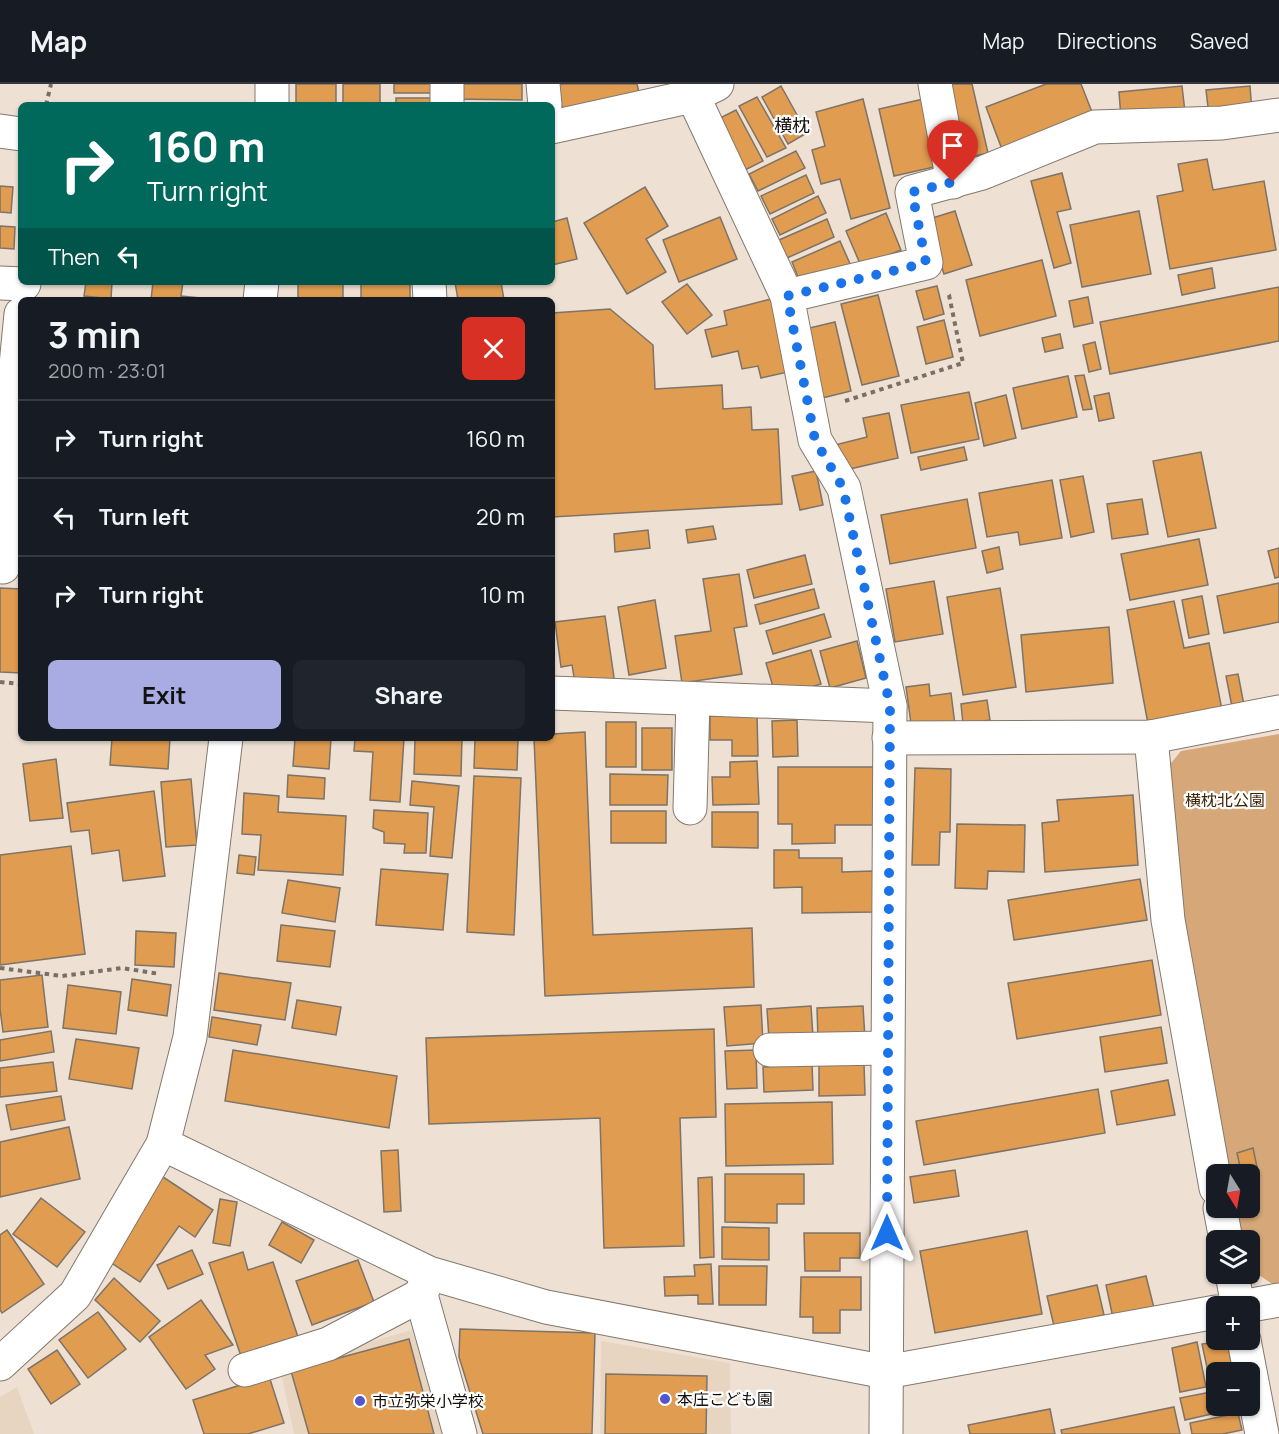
<!DOCTYPE html>
<meta charset="utf-8">
<style>
:root{--surface:#171b24;--page:#20242c;--text:#f1f3f6;--muted:#9ea1a6;--line:#363941;--accent:#a9ace3}
body{margin:0;font-family:Manrope,"Noto Sans JP",sans-serif;background:var(--page);color:var(--text);height:100vh;display:flex;flex-direction:column;font-size:22px;white-space:nowrap}
*{box-sizing:border-box;margin:0}
p{font-size:20px;color:var(--muted)}
.icon{flex:none;width:33px;height:33px;fill:none;stroke:currentColor;stroke-width:2;stroke-linecap:round;stroke-linejoin:round}
.map{position:relative;flex:1;overflow:hidden}
.side{position:absolute;left:18px;top:213px;width:537px;height:444px;display:flex;flex-direction:column;background:var(--surface);border-radius:9px;box-shadow:0 2px 4px #0004}
.side>*{flex:none}
.hud{position:absolute;left:18px;top:18px;width:537px;height:183px;border-radius:9px;box-shadow:0 2px 4px #0004;background:#00695c;color:#fff;overflow:hidden}
.needle{width:39px;rotate:169deg}
.controls{position:absolute;left:1206px;top:1080px;display:grid;gap:12px}
.controls a{display:grid;place-items:center;width:54px;height:54px;border-radius:9px;background:var(--surface);box-shadow:0 2px 4px #0004;font-size:30px}
.pin{position:absolute;display:grid;place-items:center;width:51px;height:51px;color:#fff;margin:-62px -26px;border-radius:50% 50% 50% 0;rotate:-45deg;box-shadow:0 0 6px #0007}
.pin .icon{rotate:45deg}
.me{position:absolute;width:66px;margin:-33px;rotate:0deg;stroke-linejoin:round;filter:drop-shadow(0 0 4px #0008)}
.turn{display:flex;align-items:center;gap:21px;height:126px;padding:0 30px;font-size:27px}
.turn .icon{width:78px;height:78px;stroke-width:2.5}
.turn b{display:block;font-size:42px;line-height:51px}
.then{display:flex;align-items:center;height:57px;padding:0 30px;background:#0003;gap:12px;font-size:22px}
.round{display:grid;place-items:center;flex:none;width:63px;height:63px;border-radius:9px;background:var(--page)}
.summary{display:flex;align-items:center;justify-content:space-between;height:102px;padding:0 30px}
h1{font-size:36px;font-weight:700;line-height:45px}
.cta{display:flex;gap:12px;margin-top:auto;padding:12px 30px}
.cta a{flex:1;height:69px;border-radius:9px;background:var(--accent);color:#111;font-size:24px;font-weight:700;line-height:69px;text-align:center}
.cta a+a{background:var(--page);color:var(--text)}
ul{padding:0;list-style:none}
li{display:flex;align-items:center;gap:18px;height:78px;padding:0 30px;border-top:2px solid var(--line)}
li div{flex:1}
li b{display:block;font-size:22px}
li em{font-style:normal}
header{display:flex;align-items:center;gap:36px;box-sizing:border-box;height:84px;padding:0 30px;background:var(--surface);border-bottom:2px solid var(--line)}
header strong{font-size:28px}
nav{display:flex;gap:33px;margin-inline-start:auto;font-size:21px}
.map>svg:first-child{display:block}
</style>
<header>
<strong>Map</strong>
<nav><a>Map</a><a>Directions</a><a>Saved</a></nav>
</header>
<div class="map">
<svg width="1279" height="1350" viewBox="0 0 1279 1350">
<rect width="100%" height="100%" fill="#eee1d4"/>
<g fill="#e7d5c2">
<polygon points="412,1246 444,1350 294,1350 280,1284"/>
<polygon points="601,1257 730,1279 731,1350 600,1350"/>
<polygon points="17,1303 34,1350 0,1350 0,1313"/>
</g>
<polygon fill="#d5a779" points="1279,650 1279,1203 1277,1203 1250,1185 1250,1156 1243,1156 1237,1124 1250,1124 1250,1090 1230,1090 1180,840 1167,684 1181,667"/>
<g fill="#e09c50" stroke="#7e7367" stroke-width="1.5">
<rect x="296" y="0" width="40" height="21"/>
<rect x="343" y="0" width="37" height="21"/>
<rect x="394" y="0" width="45" height="9"/>
<polygon points="452,0 522,0 522,16 452,15"/>
<polygon points="564,0 637,0 641,17 564,32 557,1"/>
<polygon points="943,0 972,0 988,69 961,75"/>
<polygon points="1046,0 1081,0 1094,33 1003,68 986,23"/>
<polygon points="781,2 807,49 788,60 762,13"/>
<polygon points="1182,2 1185,28 1121,34 1119,8"/>
<polygon points="1250,2 1252,28 1209,32 1206,6"/>
<polygon points="757,13 786,64 767,73 739,22"/>
<rect x="396" y="14" width="40" height="7"/>
<polygon points="928,14 943,81 894,92 879,25"/>
<polygon points="863,15 890,124 851,135 840,95 821,100 812,66 825,62 816,28"/>
<polygon points="736,26 763,77 745,86 718,35"/>
<polygon points="796,67 805,84 758,107 749,90"/>
<polygon points="1207,75 1213,106 1264,97 1276,166 1170,185 1157,112 1183,107 1178,80"/>
<polygon points="1062,89 1071,125 1057,128 1071,179 1054,184 1031,97"/>
<polygon points="806,91 814,109 770,130 761,112"/>
<polygon points="0,102 13,103 11,129 0,128"/>
<polygon points="645,103 668,142 646,155 666,188 627,210 584,139"/>
<polygon points="818,112 826,129 780,151 772,135"/>
<polygon points="955,127 972,181 944,190 926,136"/>
<polygon points="1139,127 1151,190 1082,203 1070,141"/>
<polygon points="886,129 901,166 861,182 846,147"/>
<polygon points="720,133 737,175 679,198 663,156"/>
<polygon points="567,134 577,175 552,181 552,138"/>
<polygon points="827,135 834,153 787,174 779,156"/>
<polygon points="0,142 15,143 14,165 0,164"/>
<polygon points="840,157 851,182 802,203 792,178"/>
<polygon points="1042,176 1056,232 980,252 966,196"/>
<polygon points="1212,184 1215,204 1182,211 1178,191"/>
<polygon points="86,198 112,198 111,215 84,212"/>
<polygon points="153,198 183,198 181,212 220,216 151,216"/>
<rect x="298" y="198" width="45" height="18"/>
<polygon points="361,198 410,198 410,214 361,215"/>
<polygon points="455,198 501,198 504,216 458,216"/>
<polygon points="687,200 712,231 687,250 662,218"/>
<polygon points="937,202 944,230 924,236 916,207"/>
<polygon points="1279,203 1279,257 1110,290 1100,238"/>
<polygon points="878,211 899,292 862,301 841,220"/>
<polygon points="1088,213 1093,239 1074,243 1069,217"/>
<polygon points="771,215 788,288 761,294 758,282 742,285 738,267 712,273 705,246 727,241 724,227"/>
<polygon points="610,225 653,261 655,305 722,301 723,325 751,323 752,346 778,345 782,420 552,433 552,229"/>
<polygon points="944,236 953,273 926,280 917,243"/>
<polygon points="835,238 851,307 818,315 801,246"/>
<polygon points="1060,250 1063,264 1045,268 1042,254"/>
<polygon points="1095,258 1101,285 1089,288 1083,261"/>
<polygon points="1084,291 1092,325 1083,326 1075,292"/>
<polygon points="1068,292 1077,333 1022,345 1013,304"/>
<polygon points="969,308 979,355 911,369 901,321"/>
<polygon points="1109,309 1114,334 1099,337 1094,312"/>
<polygon points="1006,311 1016,354 984,362 975,319"/>
<polygon points="889,329 898,374 841,387 835,361 867,353 863,334"/>
<polygon points="964,363 967,376 921,386 918,373"/>
<polygon points="1201,368 1216,444 1168,453 1153,377"/>
<polygon points="816,387 823,421 800,426 792,392"/>
<polygon points="1083,392 1094,448 1071,453 1060,396"/>
<polygon points="1052,396 1062,454 1020,461 1018,448 987,453 979,409"/>
<polygon points="967,415 976,464 890,480 881,431"/>
<polygon points="1142,415 1148,450 1112,455 1107,420"/>
<polygon points="713,442 716,455 688,459 686,446"/>
<polygon points="648,446 650,464 615,468 614,450"/>
<polygon points="1199,455 1208,501 1130,516 1121,470"/>
<polygon points="999,463 1003,485 987,489 982,467"/>
<polygon points="1279,464 1279,493 1275,494 1268,467"/>
<polygon points="805,471 812,500 754,514 747,486"/>
<polygon points="739,490 747,542 734,544 742,590 682,599 675,552 711,547 703,495"/>
<polygon points="934,497 943,550 895,558 886,505"/>
<polygon points="1279,499 1279,538 1224,549 1217,512"/>
<polygon points="0,504 21,505 21,589 0,588"/>
<polygon points="1000,504 1016,603 963,611 947,513"/>
<polygon points="814,505 819,524 760,540 755,521"/>
<polygon points="1202,512 1209,550 1189,554 1182,516"/>
<polygon points="655,516 666,584 629,591 618,523"/>
<polygon points="1174,517 1184,564 1209,559 1222,626 1148,640 1127,526"/>
<polygon points="824,530 831,553 773,570 766,547"/>
<polygon points="605,532 615,600 576,605 572,581 561,583 555,538"/>
<polygon points="1109,543 1113,599 1026,608 1021,551"/>
<polygon points="857,557 866,594 830,604 820,567"/>
<polygon points="811,566 821,600 776,613 766,579"/>
<polygon points="1238,590 1244,621 1232,623 1226,592"/>
<polygon points="929,600 930,612 951,609 955,641 912,647 906,603"/>
<polygon points="987,616 990,636 963,640 961,620"/>
<polygon points="757,630 758,672 732,672 732,656 710,656 710,632"/>
<polygon points="797,636 798,672 773,673 772,637"/>
<rect x="606" y="638" width="30" height="45"/>
<rect x="642" y="644" width="30" height="42"/>
<polygon points="585,648 593,851 752,844 754,903 545,912 534,654 552,654 552,650"/>
<polygon points="112,654 170,654 168,685 110,681"/>
<polygon points="295,654 331,654 329,685 293,682"/>
<polygon points="355,654 404,654 400,718 370,716 373,668 354,667"/>
<polygon points="415,654 462,654 461,692 414,690"/>
<polygon points="475,654 518,654 517,686 474,684"/>
<polygon points="56,675 63,734 30,737 23,680"/>
<polygon points="757,677 759,720 713,721 712,693 730,693 730,678"/>
<polygon points="778,683 876,683 876,741 835,741 835,759 792,760 792,740 778,740"/>
<polygon points="915,684 951,685 950,748 940,748 939,781 912,781"/>
<polygon points="610,690 668,691 667,721 610,721"/>
<polygon points="288,691 325,694 324,715 287,713"/>
<polygon points="474,692 521,694 514,851 467,848"/>
<polygon points="191,695 197,761 166,763 161,698"/>
<polygon points="412,697 459,702 452,774 430,772 434,723 410,721"/>
<polygon points="154,707 165,792 123,797 119,766 92,770 89,746 71,748 67,719"/>
<polygon points="244,709 279,712 278,728 346,732 343,791 258,786 261,751 242,750"/>
<polygon points="1133,711 1138,781 1045,788 1042,739 1059,737 1057,716"/>
<polygon points="374,726 428,729 426,769 404,769 405,760 384,759 384,748 373,744"/>
<rect x="611" y="727" width="55" height="32"/>
<polygon points="712,728 758,728 758,764 712,763"/>
<polygon points="957,740 1025,741 1024,788 988,787 987,805 955,804"/>
<polygon points="71,762 85,870 0,881 0,771"/>
<polygon points="774,766 799,766 799,774 842,774 842,788 873,787 874,828 802,829 802,803 774,804"/>
<polygon points="239,771 256,773 254,791 237,789"/>
<polygon points="381,785 448,790 443,846 376,841"/>
<polygon points="1140,795 1147,836 1014,856 1008,816"/>
<polygon points="288,796 340,804 335,838 282,829"/>
<polygon points="281,841 335,847 330,883 277,877"/>
<polygon points="136,847 176,849 174,883 135,881"/>
<polygon points="1152,876 1161,931 1017,955 1008,899"/>
<polygon points="219,889 291,899 285,936 214,926"/>
<polygon points="42,891 48,943 3,948 0,925 0,896"/>
<polygon points="132,895 171,901 167,932 128,926"/>
<polygon points="68,901 121,908 116,950 63,944"/>
<polygon points="297,916 341,923 336,951 292,944"/>
<polygon points="761,921 763,959 727,962 724,923"/>
<polygon points="811,922 813,953 769,955 767,925"/>
<polygon points="863,922 865,955 818,956 817,924"/>
<polygon points="212,933 261,941 257,961 209,953"/>
<polygon points="1161,943 1167,979 1105,988 1100,953"/>
<polygon points="714,945 716,1033 680,1034 684,1162 604,1164 600,1034 429,1040 426,954"/>
<polygon points="51,947 54,968 0,977 0,956"/>
<polygon points="76,955 139,964 132,1005 69,995"/>
<polygon points="233,966 397,992 389,1044 225,1017"/>
<polygon points="756,966 757,1004 727,1005 725,967"/>
<polygon points="53,978 57,1007 0,1013 0,984"/>
<polygon points="812,980 813,1006 764,1008 763,983"/>
<polygon points="819,980 864,980 865,1011 819,1012"/>
<polygon points="1168,996 1175,1031 1117,1041 1111,1007"/>
<polygon points="1098,1005 1105,1049 924,1081 916,1037"/>
<polygon points="61,1012 65,1036 11,1046 6,1021"/>
<polygon points="832,1018 833,1080 726,1082 725,1020"/>
<polygon points="69,1043 80,1095 0,1113 0,1058"/>
<polygon points="1253,1064 1257,1083 1241,1087 1237,1069"/>
<polygon points="398,1066 401,1127 384,1128 381,1067"/>
<polygon points="955,1086 959,1112 914,1119 910,1093"/>
<polygon points="157,1089 213,1126 195,1153 179,1142 140,1198 101,1172"/>
<polygon points="725,1090 804,1090 804,1120 777,1120 777,1139 725,1138"/>
<polygon points="712,1093 714,1173 700,1174 698,1094"/>
<polygon points="41,1114 85,1148 57,1183 13,1150"/>
<polygon points="220,1115 237,1118 230,1162 213,1159"/>
<polygon points="282,1138 314,1156 301,1179 269,1161"/>
<polygon points="722,1143 769,1144 769,1176 722,1175"/>
<polygon points="7,1146 44,1200 2,1229 0,1226 0,1151"/>
<polygon points="1027,1147 1042,1230 935,1249 920,1167"/>
<polygon points="804,1149 860,1149 860,1174 840,1174 840,1187 805,1187"/>
<polygon points="192,1166 203,1190 168,1205 157,1181"/>
<polygon points="243,1168 248,1186 273,1178 298,1253 241,1272 209,1179"/>
<polygon points="358,1176 374,1218 312,1241 296,1197"/>
<polygon points="711,1180 713,1220 698,1220 698,1211 665,1212 664,1193 695,1192 694,1181"/>
<polygon points="719,1182 767,1182 766,1221 719,1221"/>
<polygon points="1146,1192 1154,1224 1113,1234 1106,1201"/>
<polygon points="801,1193 861,1193 861,1226 840,1226 840,1249 813,1249 813,1233 800,1233"/>
<polygon points="114,1194 160,1237 140,1258 95,1216"/>
<polygon points="1097,1201 1104,1231 1054,1242 1047,1212"/>
<polygon points="201,1216 233,1261 205,1271 215,1285 186,1305 149,1253"/>
<polygon points="98,1228 126,1265 88,1294 59,1256"/>
<polygon points="460,1245 595,1249 592,1350 483,1350 459,1273"/>
<polygon points="409,1255 434,1350 309,1350 291,1287"/>
<polygon points="1227,1256 1233,1288 1216,1288 1216,1301 1211,1302 1202,1260"/>
<polygon points="1197,1258 1206,1303 1180,1308 1172,1264"/>
<polygon points="57,1266 80,1300 51,1320 28,1285"/>
<polygon points="606,1290 707,1292 706,1350 605,1350"/>
<polygon points="269,1292 284,1339 248,1350 204,1350 193,1316"/>
<polygon points="1216,1307 1216,1322 1234,1322 1234,1325 1185,1336 1180,1314"/>
<polygon points="1174,1323 1180,1350 1062,1350 1061,1346"/>
<polygon points="1050,1325 1055,1350 970,1350 968,1341"/>
<polygon points="1238,1329 1242,1346 1223,1350 1192,1350 1190,1339"/>
</g>
<g fill="none" stroke-linecap="round" stroke-linejoin="round">
<g stroke="#83786c" stroke-width="35">
<g id="minor">
<polyline points="543,0 545,21"/>
<polyline points="690,0 693,12 787,212 815,356 844,404 890,622 886,1350"/>
<polyline points="935,0 953,98"/>
<polyline points="447,18 447,0"/>
<polyline points="272,21 272,0"/>
<polyline points="552,43 693,12 717,0"/>
<polyline points="0,47 21,50"/>
<polyline points="429,198 430,216"/>
<polyline points="0,199 24,200"/>
<polyline points="787,212 926,179 912,108 982,89 1095,43 1222,39 1279,31"/>
<polyline points="260,216 262,198"/>
<polyline points="3,483 13,312 21,230"/>
<polyline points="552,609 890,622"/>
<polyline points="1151,653 1168,836 1216,1104"/>
<polyline points="889,654 1151,653 1279,628"/>
<polyline points="690,724 693,615"/>
<polyline points="770,966 887,964"/>
<polyline points="163,1060 429,1189 546,1223 886,1288 1216,1228"/>
<polyline points="1220,1124 1226,1156"/>
<polyline points="1232,1190 1238,1222"/>
<polyline points="428,1191 421,1211 460,1350"/>
<polyline points="1246,1222 1279,1216"/>
<polyline points="1244,1256 1262,1350"/>
<polyline points="0,1280 75,1211 163,1060 190,953 226,654"/>
<polyline points="245,1286 328,1260 421,1211"/>
</g>
</g>
<g stroke="#786f67" stroke-width="4" stroke-dasharray="4.5 4.5" stroke-linecap="butt">
<polyline points="46,21 51,0"/>
<polyline points="845,317 963,279 949,211 947,209"/>
<polyline points="0,598 21,600"/>
<polyline points="0,884 62,892 122,884 160,890"/>
</g>
<use href="#minor" stroke="#fff" stroke-width="33"/>
</g>
<g fill="none" stroke-linecap="round" stroke-linejoin="round">
<polyline stroke="#1a73e8" stroke-width="10" stroke-dasharray="0 18" points="887,1149 890,622 843,404 815,356 787,212 926,179 912,108 953,98"/>
</g>
<g fill="#5255cc" stroke="#fff" stroke-width="2">
<circle cx="665" cy="1315" r="6"/>
<circle cx="360" cy="1317" r="6"/>
</g>
<g text-anchor="middle" stroke-width="4.5" stroke-linejoin="round" paint-order="stroke">
<g font-size="16" fill="#3f2403" stroke="#fff">
<text x="1225" y="722">横枕北公園</text>
</g>
<g font-size="16" fill="#130f0b" stroke="#fff" text-anchor="start">
<text x="677" y="1321">本庄こども園</text>
<text x="372" y="1323">市立弥栄小学校</text>
</g>
<g font-size="18" fill="#130f0b" stroke="#fff">
<text x="792" y="48">横枕</text>
</g>
</g>
</svg>
<div class="controls">
<a><svg class="needle" viewBox="-14 -14 28 28"><path d="M0-13l5 13h-10z" fill="#e53935"/><path d="M0 13l5-13h-10z" fill="#9ea1a6"/></svg></a>
<a><svg class="icon" aria-label="layers" viewBox="0 0 24 24"><path d="M12 4l9 5-9 5-9-5zM3 14l9 5 9-5"/></svg></a>
<a>+</a>
<a>−</a>
</div>
<div class="pin" style="left:953px;top:98px;background:#d93025"><svg class="icon" aria-label="arrive" viewBox="0 0 24 24"><path d="M6 21V4h12l-3 4 3 4H6"/></svg></div>
<svg class="me" style="left:887px;top:1149px" viewBox="-20 -20 40 40"><path d="M0-17L14 15 0 8-14 15z" fill="#1a73e8" stroke="#fff" stroke-width="4"/></svg>
<div class="hud">
<div class="turn"><svg class="icon" aria-label="right" viewBox="0 0 24 24"><path d="M7 20v-9h11M14 6l5 5-5 5"/></svg><div><b>160 m</b>Turn right</div></div>
<div class="then">Then<svg class="icon" aria-label="left" viewBox="0 0 24 24"><path d="M17 20v-9H6M10 6l-5 5 5 5"/></svg></div>
</div>
<section class="side">
<div class="summary"><div><h1>3 min</h1><p>200 m · 23:01</p></div><a class="round" style="background:#d93025;color:#fff"><svg class="icon" aria-label="close" viewBox="0 0 24 24"><path d="M6 6l12 12M18 6L6 18"/></svg></a></div>
<ul>
<li><svg class="icon" aria-label="right" viewBox="0 0 24 24"><path d="M7 20v-9h11M14 6l5 5-5 5"/></svg><div><b>Turn right</b></div><em>160 m</em></li>
<li><svg class="icon" aria-label="left" viewBox="0 0 24 24"><path d="M17 20v-9H6M10 6l-5 5 5 5"/></svg><div><b>Turn left</b></div><em>20 m</em></li>
<li><svg class="icon" aria-label="right" viewBox="0 0 24 24"><path d="M7 20v-9h11M14 6l5 5-5 5"/></svg><div><b>Turn right</b></div><em>10 m</em></li>
</ul>
<div class="cta"><a>Exit</a><a>Share</a></div>
</section>
</div>
